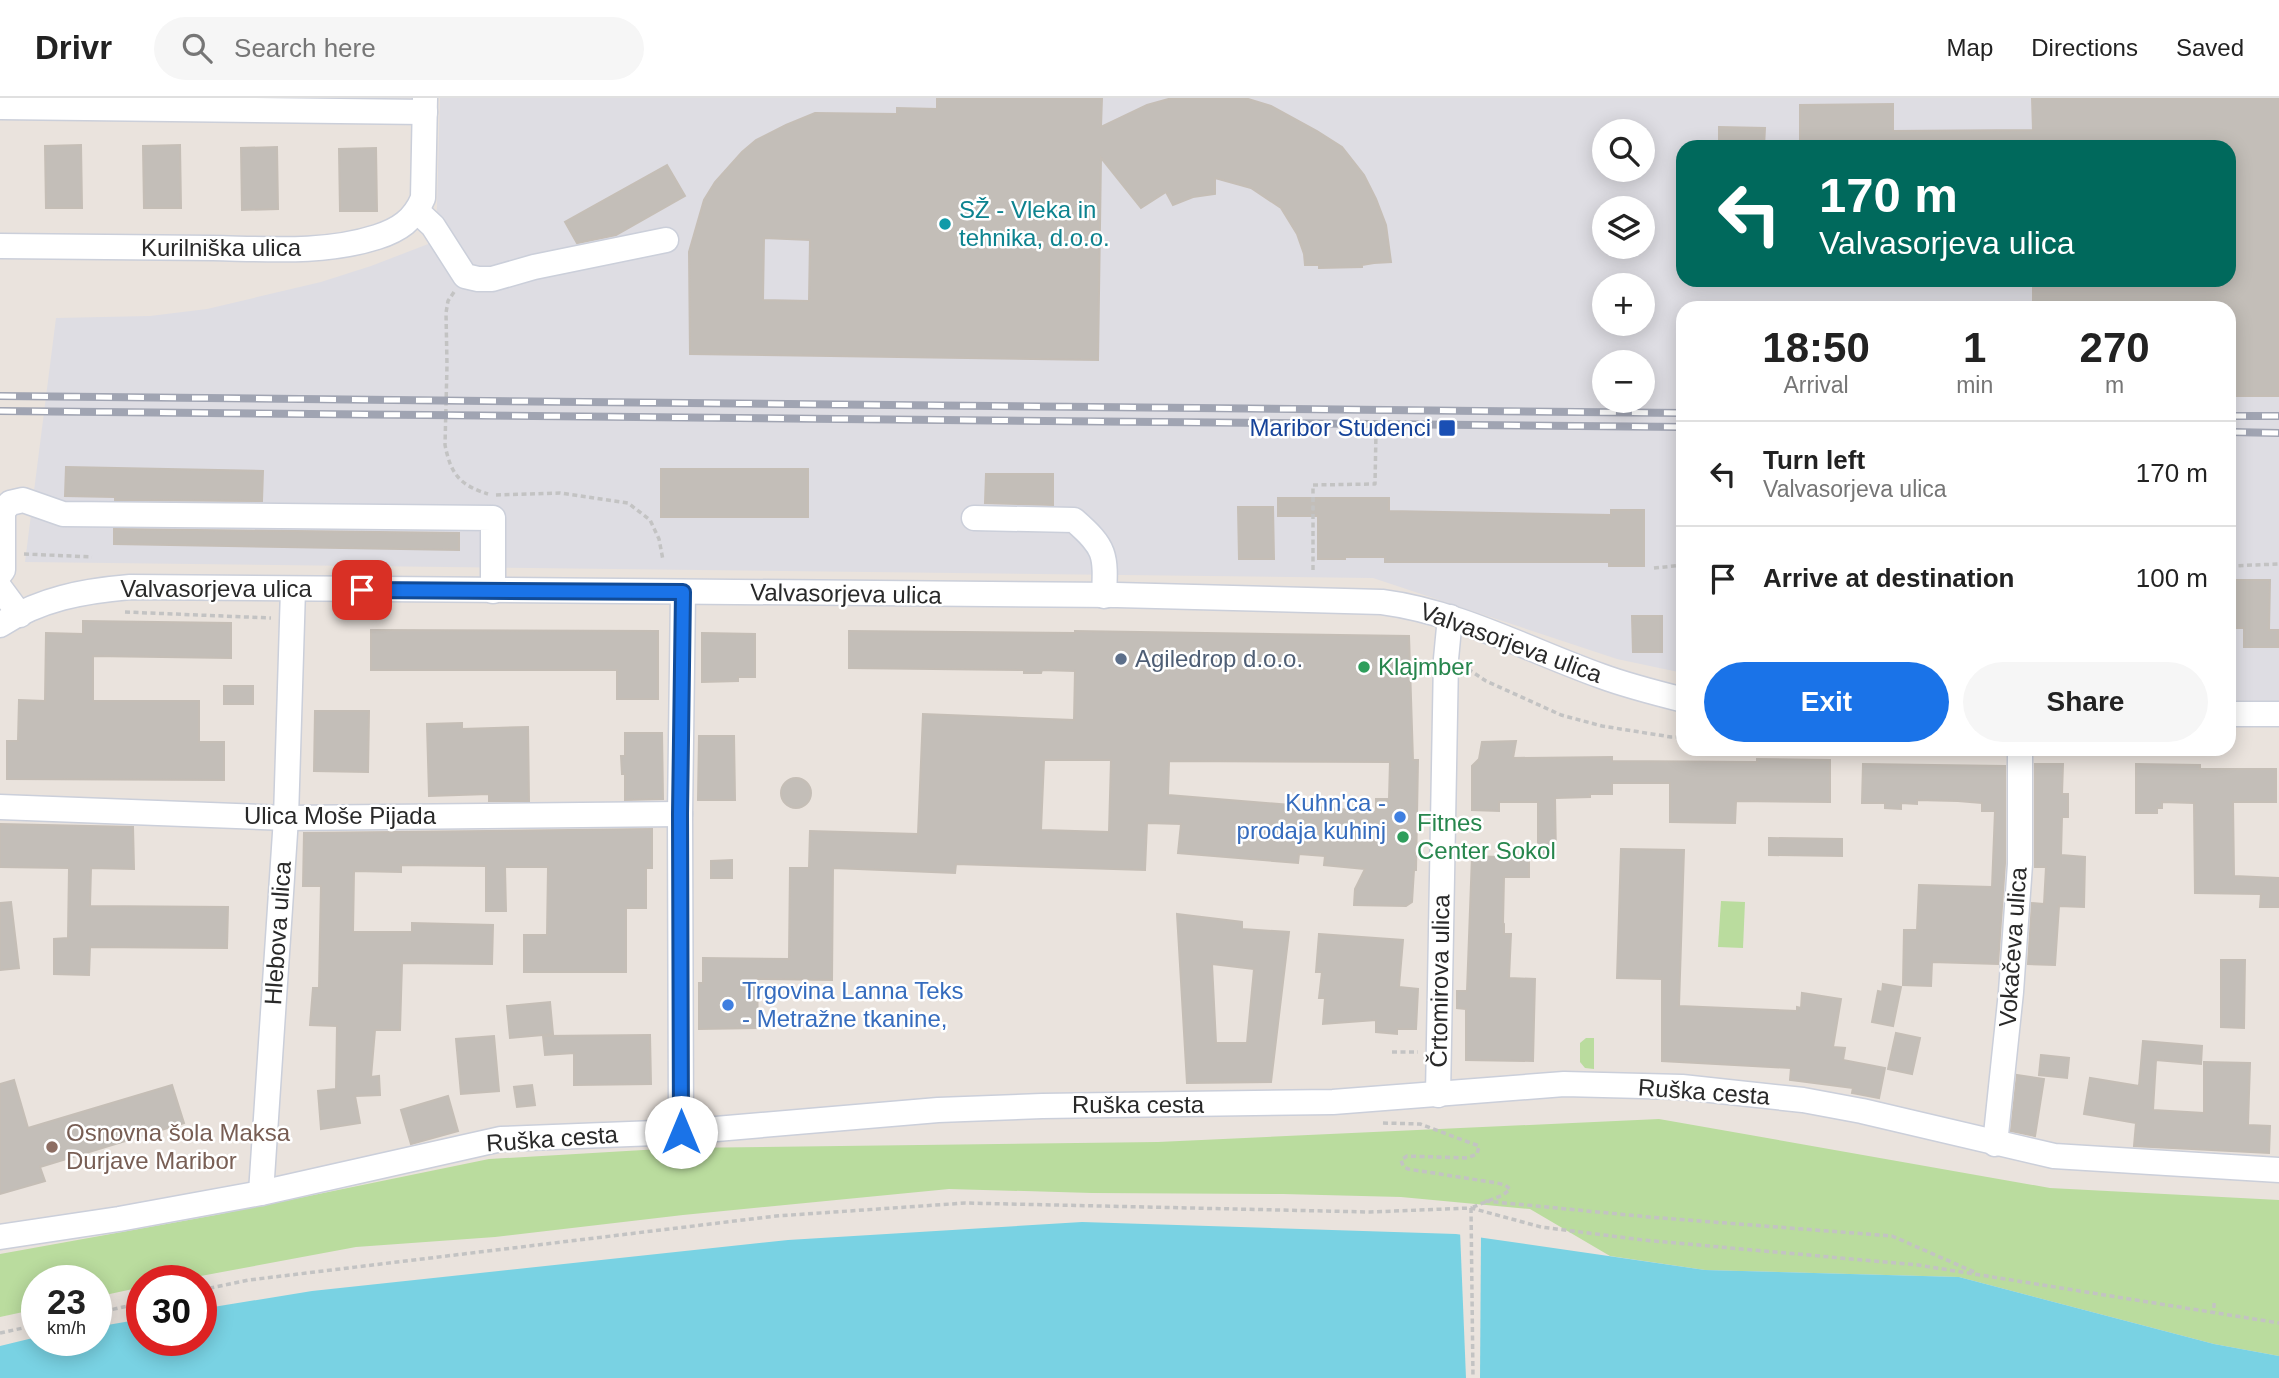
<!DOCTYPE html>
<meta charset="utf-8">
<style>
:root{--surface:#fff;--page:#f6f6f6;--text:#222;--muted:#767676;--line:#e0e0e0;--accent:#1a73e8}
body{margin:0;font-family:Arial,sans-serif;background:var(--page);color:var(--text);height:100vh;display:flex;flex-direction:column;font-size:26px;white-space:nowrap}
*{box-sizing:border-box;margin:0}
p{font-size:23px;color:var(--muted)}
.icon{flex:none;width:38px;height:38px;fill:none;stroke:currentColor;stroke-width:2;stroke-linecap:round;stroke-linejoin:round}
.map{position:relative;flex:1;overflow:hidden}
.sheet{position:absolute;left:1676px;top:203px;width:560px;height:455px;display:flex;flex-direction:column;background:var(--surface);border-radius:21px;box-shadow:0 4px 18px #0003}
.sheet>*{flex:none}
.banner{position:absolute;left:1676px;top:42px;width:560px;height:147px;border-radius:21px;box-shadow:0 4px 18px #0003;background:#00695c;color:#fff;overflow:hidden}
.controls{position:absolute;left:1592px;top:21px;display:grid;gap:14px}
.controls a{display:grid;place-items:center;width:63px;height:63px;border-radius:50%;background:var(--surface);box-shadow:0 4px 18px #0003;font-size:35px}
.speed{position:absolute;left:21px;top:1167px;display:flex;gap:14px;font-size:35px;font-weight:700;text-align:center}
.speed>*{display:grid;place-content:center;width:91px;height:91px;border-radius:50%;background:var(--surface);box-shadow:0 4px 18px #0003;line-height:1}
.speed small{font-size:18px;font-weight:400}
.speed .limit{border:10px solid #d22;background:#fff;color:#111}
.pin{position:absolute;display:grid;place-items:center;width:60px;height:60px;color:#fff;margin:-30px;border-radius:14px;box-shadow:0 4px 10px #0006}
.me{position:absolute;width:77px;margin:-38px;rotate:0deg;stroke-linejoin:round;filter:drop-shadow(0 0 5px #0008)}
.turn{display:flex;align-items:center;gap:24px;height:147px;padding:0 28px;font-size:32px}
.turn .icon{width:91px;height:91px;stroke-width:2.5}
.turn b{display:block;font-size:49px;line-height:60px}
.eta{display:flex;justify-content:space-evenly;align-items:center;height:119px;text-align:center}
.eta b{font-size:42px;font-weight:700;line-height:49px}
.primary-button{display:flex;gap:14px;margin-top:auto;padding:14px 28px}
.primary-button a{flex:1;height:80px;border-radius:42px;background:var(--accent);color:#fff;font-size:28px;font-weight:700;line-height:80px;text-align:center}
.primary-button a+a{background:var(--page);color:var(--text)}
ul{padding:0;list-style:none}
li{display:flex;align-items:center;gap:21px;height:105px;padding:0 28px;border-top:2px solid var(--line)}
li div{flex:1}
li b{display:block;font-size:26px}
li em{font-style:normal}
header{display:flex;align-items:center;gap:42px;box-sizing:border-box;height:98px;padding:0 35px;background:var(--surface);border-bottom:2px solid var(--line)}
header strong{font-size:33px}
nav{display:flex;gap:38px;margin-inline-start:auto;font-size:24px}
.search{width:490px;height:63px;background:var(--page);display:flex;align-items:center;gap:18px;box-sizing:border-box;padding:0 24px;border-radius:38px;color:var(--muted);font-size:26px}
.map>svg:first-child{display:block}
</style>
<header>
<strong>Drivr</strong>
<div class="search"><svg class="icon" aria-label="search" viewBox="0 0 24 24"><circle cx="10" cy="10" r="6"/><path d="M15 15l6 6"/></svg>Search here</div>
<nav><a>Map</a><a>Directions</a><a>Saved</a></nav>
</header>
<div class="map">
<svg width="2279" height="1280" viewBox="0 0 2279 1280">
<rect width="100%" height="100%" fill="#eae3dd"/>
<path fill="#dedde3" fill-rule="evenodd" d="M 440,0 L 2279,0 L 2279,604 L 2230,603 L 2230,210 L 1684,210 L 1683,575 L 1617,561 L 1373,480 L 25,464 L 56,220 L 150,218 L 207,211 L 321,184 L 371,168 L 436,143 ZM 1605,33 L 1643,33 L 1643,72 L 1605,72 ZM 1684,49 L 2230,49 L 2230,182 L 1684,182 ZM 1605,110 L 1643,110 L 1643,149 L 1605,149 ZM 1605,187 L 1643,187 L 1643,226 L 1605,226 ZM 1605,264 L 1643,264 L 1643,303 L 1605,303 Z"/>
<g fill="#badc9e">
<polygon points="1721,803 1745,804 1743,850 1718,849"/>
<polygon points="1586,940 1594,940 1594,971 1585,970 1580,964 1580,945"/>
<polygon points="1659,1021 2050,1090 2279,1102 2279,1258 2214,1246 1959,1179 1705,1172 1610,1158 1530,1111 1401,1099 1283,1096 1092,1095 949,1091 683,1117 495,1139 356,1149 174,1183 142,1183 142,1189 96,1199 96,1183 37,1183 37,1211 0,1219 0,1156 216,1117 489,1061 677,1050 1158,1044"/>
</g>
<polygon fill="#79d2e3" points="1082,1124 1456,1136 1705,1172 1959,1179 2214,1246 2279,1258 2279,1280 0,1280 0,1248 37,1239 37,1242 96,1242 96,1229 142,1221 142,1242 201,1242 201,1211 312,1193 788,1142"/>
<polygon fill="#eae3dd" points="1460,1133 1481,1136 1480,1280 1466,1280"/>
<g fill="#c3beb8" stroke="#c5beb6" stroke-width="2" fill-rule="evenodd">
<path d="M 937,0 L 1102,0 L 1101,29 L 1147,7 L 1172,0 L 1245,0 L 1271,8 L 1317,33 L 1342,49 L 1364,77 L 1376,101 L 1386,127 L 1391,164 L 1374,165 L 1362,167 L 1362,169 L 1319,170 L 1319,167 L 1305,167 L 1304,156 L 1297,136 L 1281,110 L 1251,90 L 1215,80 L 1215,96 L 1193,99 L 1173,107 L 1166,94 L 1141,110 L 1101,60 L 1098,262 L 690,256 L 689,154 L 704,102 L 715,84 L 742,54 L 756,42 L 786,27 L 815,15 L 897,16 L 897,10 L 937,11 ZM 764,140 L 810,142 L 809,203 L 763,202 Z"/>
<polygon points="2032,0 2279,0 2279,298 2230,298 2230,210 2033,210 2033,182 2230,182 2230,49 1800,49 1800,7 1893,6 1893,33 2033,32"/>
<polygon points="1719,29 1765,30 1764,49 1719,49"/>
<polygon points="81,47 82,110 46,110 45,48"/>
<polygon points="180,47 181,110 144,110 143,48"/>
<polygon points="277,49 278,111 242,112 241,50"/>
<polygon points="376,50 377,113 340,113 339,51"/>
<polygon points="667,67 685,98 616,137 577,145 565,124"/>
<polygon points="66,369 263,373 262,403 115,402 115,399 65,398"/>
<rect x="661" y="371" width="147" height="48"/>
<polygon points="986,376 1053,376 1053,407 985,405"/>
<polygon points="1278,400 1389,400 1389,413 1611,417 1611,412 1644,412 1644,468 1609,468 1609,464 1385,464 1385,459 1345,459 1345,461 1318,461 1318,418 1278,418"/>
<polygon points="1238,409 1273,409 1274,461 1239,461"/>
<polygon points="114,431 459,435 459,452 114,446"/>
<polygon points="2230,482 2270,482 2269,532 2278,532 2278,549 2244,549 2244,530 2230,530"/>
<polygon points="1632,518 1662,518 1662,554 1633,554"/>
<polygon points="83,523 231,525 231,560 93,558 93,603 199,603 199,644 224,644 224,682 7,681 7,643 18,643 19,602 45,603 46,535 83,536"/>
<polygon points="371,532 658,533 658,601 617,601 617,572 371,572"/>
<path d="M 849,533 L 1075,535 L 1075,533 L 1409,538 L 1413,662 L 1418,662 L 1416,772 L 1414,772 L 1412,804 L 1406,808 L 1354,807 L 1355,791 L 1365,771 L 1324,767 L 1325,758 L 1299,756 L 1298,765 L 1178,755 L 1181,726 L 1147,725 L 1145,772 L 956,766 L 955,775 L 833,770 L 832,882 L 757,881 L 758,930 L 699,931 L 699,885 L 703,885 L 703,860 L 789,861 L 790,770 L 809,770 L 810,733 L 918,736 L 923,616 L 1074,622 L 1075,573 L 1042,572 L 1041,575 L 1024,575 L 1024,572 L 849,570 ZM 1044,662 L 1111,662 L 1109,734 L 1041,732 ZM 1169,663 L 1390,664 L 1389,701 L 1376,701 L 1376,714 L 1168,697 Z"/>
<polygon points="702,535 755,536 755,579 738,579 738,583 702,584"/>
<rect x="224" y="588" width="29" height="18"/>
<polygon points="315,613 369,613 368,674 314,673"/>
<polygon points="462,625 462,631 528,629 529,703 489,703 489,696 429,698 427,626"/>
<polygon points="625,635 662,635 663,701 625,702 625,676 622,676 621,658 625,658"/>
<polygon points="699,638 734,638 735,702 698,702"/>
<polygon points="1516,643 1513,660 1612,659 1612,663 1757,664 1757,661 1830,662 1830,704 1736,703 1735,725 1670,724 1670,685 1612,685 1612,696 1590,696 1590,699 1555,700 1556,759 1538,759 1538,704 1499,704 1499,713 1472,712 1472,668 1479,661 1482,644"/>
<polygon points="1863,666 2005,668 2005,765 1998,866 1932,864 1931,888 1903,887 1904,832 1917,832 1919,787 1992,789 1995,713 1982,713 1982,705 1958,703 1917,702 1917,706 1901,705 1901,711 1885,710 1885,705 1862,705"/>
<polygon points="2035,666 2063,666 2062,696 2068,696 2068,719 2062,719 2061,757 2085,759 2084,809 2059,808 2055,867 2028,866 2032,805 2044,806 2046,769 2035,769"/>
<polygon points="2136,666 2200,667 2200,671 2276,671 2276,704 2233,704 2234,778 2279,780 2279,809 2260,809 2261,796 2195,795 2194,705 2162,704 2162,710 2157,710 2157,715 2136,715"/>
<circle cx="796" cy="695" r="15"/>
<polygon points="0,726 133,729 134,771 91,770 90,808 228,809 227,850 90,849 89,877 54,876 54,841 68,840 69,770 0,769"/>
<polygon points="652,731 652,770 646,770 646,810 626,810 626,874 524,874 524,837 547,837 548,769 505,769 506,813 486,813 486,768 401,767 401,774 354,773 353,834 412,834 412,825 493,827 492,866 402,865 400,932 375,932 371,979 379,978 380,997 355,998 360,1025 321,1031 318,993 336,991 337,928 310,927 313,890 319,890 321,788 303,788 304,735"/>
<polygon points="1769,740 1842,741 1842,758 1769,757"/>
<polygon points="1621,751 1684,752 1679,908 1797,913 1797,909 1801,910 1802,895 1841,901 1833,949 1845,950 1843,962 1885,970 1879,1000 1852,995 1853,990 1790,982 1791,970 1662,963 1662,881 1617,880"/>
<polygon points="1472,758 1529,760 1529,779 1504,779 1503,825 1504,826 1504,836 1511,836 1509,880 1535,881 1533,963 1466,962 1466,911 1457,910 1457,893 1467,893"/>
<polygon points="732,762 732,780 711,780 711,763"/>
<polygon points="11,804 19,870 0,872 0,805"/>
<path d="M 1177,816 L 1242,824 L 1242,831 L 1289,834 L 1271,984 L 1187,985 ZM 1212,866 L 1254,871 L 1247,945 L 1216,945 Z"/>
<polygon points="1319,836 1403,842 1399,889 1418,891 1416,931 1397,931 1397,936 1376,934 1376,922 1323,926 1325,900 1319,900 1322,874 1316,874"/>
<polygon points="2221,862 2245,862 2244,930 2221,929"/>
<polygon points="1883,886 1901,889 1893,928 1872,924 1878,893 1882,894"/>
<polygon points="550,904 553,936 510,940 507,908"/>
<polygon points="1896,935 1920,940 1912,976 1888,971"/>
<polygon points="650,937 651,986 574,987 574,955 545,957 543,938"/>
<polygon points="494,938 499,993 461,996 456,941"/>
<polygon points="2143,943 2202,948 2201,966 2156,962 2153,1012 2204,1015 2204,964 2250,965 2248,1027 2270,1028 2269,1055 2134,1048 2136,1025 2084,1016 2090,980 2139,988"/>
<polygon points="2041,957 2069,960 2067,980 2039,977"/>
<polygon points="2017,977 2044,981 2035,1038 2011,1033"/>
<polygon points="14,982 28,1030 172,987 184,1025 40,1069 45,1083 0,1096 0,986"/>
<polygon points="532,987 535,1007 517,1009 514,989"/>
<polygon points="448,998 458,1033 411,1046 401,1012"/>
</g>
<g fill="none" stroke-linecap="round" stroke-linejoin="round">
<g stroke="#cbcfda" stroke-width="27">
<g id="minor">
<polyline points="0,9 425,14"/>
<polyline points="418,114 433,128 465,178 478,181 492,181 534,169 666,142"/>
<path d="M 0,148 C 71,148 142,149 213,150 C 267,151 324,156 377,139 C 399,132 414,122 423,100 L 425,0"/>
<path d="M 974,420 L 1074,422 C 1106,450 1106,456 1104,498"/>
<polyline points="0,476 3,472 3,413 10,405 23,402 63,416 493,420 493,493"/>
<polyline points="0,490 20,517"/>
<path d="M 0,527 C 40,501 83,493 130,489 L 1117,497 L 1382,504 C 1459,514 1528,552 1601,578 C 1628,588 1656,595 1684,602"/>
<polyline points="2230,616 2279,616"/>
<polyline points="0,709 286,720 680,716"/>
<polyline points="1438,997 1446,561 1450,519"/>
<polyline points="681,1034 680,716 683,494"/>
<polyline points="1995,1046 2011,894 2020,766 2020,651"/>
<polyline points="261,1095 286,720 293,491"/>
<polyline points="0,1139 119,1121 261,1095 501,1041 681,1034 938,1012 1042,1008 1333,1004 1564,986 1682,989 1803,1002 1862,1013 2054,1058 2279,1072"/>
</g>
</g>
<g stroke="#c3c3c3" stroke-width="3.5" stroke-dasharray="5 3.5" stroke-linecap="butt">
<path d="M 454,194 L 448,203 L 446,215 L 447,267 L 445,347 C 451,377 460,387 488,396"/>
<polyline points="496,397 560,395 628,405 650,422 659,441 663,462"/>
<polyline points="24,456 92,459"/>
<polyline points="2230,468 2279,466"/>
<polyline points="1654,470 1684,467"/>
<polyline points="1313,472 1313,387 1375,386 1376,334 1381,333"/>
<polyline points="125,514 271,520"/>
<polyline points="1468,571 1486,583 1561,617 1602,628 1671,639 1684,639"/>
<polyline points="1392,954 1418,954"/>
<polyline points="1383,1025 1420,1026 1479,1048 1477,1056 1467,1060 1407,1058 1401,1062 1403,1068 1408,1071 1497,1085 1505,1087 1510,1091 1503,1097 1473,1109"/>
<polyline points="1485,1103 1649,1119 1892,1138 1974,1174"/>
<polyline points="1471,1110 1473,1280"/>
<polyline points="201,1192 249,1182 776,1118 965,1105 1370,1114 1471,1110 1541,1129 1643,1142 1918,1167 2279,1225"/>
<polyline points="2214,1205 2214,1214"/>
<polyline points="96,1215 142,1205"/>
<polyline points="0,1235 37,1227"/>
</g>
<use href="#minor" stroke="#fff" stroke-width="24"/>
<g stroke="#a0a4b2" stroke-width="8">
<g id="rail">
<polyline points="0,298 1684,315"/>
<polyline points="0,313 1684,329"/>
<polyline points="2230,318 2279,318"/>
<polyline points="2230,334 2279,335"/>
</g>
</g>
<use href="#rail" stroke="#fff" stroke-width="5" stroke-dasharray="16" stroke-linecap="butt"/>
</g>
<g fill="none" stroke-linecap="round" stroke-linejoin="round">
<g stroke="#114b97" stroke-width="18">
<polyline id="route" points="362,492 683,494 680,716 681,1034"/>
</g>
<use href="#route" stroke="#1a73e8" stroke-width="12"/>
</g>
<circle fill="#0f9aa8" stroke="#fff" stroke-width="2.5" cx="945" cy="126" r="7"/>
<rect fill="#1a4fb4" stroke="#fff" stroke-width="2.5" x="1438" y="321" width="18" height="18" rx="3.5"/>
<circle fill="#5c6f8a" stroke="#fff" stroke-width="2.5" cx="1121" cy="561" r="7"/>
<g fill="#2e9e5b" stroke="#fff" stroke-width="2.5">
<circle cx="1364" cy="569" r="7"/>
<circle cx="1403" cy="739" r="7"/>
</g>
<g fill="#3f7fe0" stroke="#fff" stroke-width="2.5">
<circle cx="1400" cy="719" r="7"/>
<circle cx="728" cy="907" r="7"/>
</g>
<circle fill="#8d6e63" stroke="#fff" stroke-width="2.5" cx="52" cy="1049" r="7"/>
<g text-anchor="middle" stroke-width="5" stroke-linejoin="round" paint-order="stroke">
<g font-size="24" fill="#0d838f" stroke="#fff" text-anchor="start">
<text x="959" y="120">SŽ - Vleka in<tspan x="959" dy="28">tehnika, d.o.o.</tspan></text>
</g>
<g font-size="24" fill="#292929" stroke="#fff">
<text x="221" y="158">Kurilniška ulica</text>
<text x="216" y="499">Valvasorjeva ulica</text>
<text transform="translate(846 496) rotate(1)" y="8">Valvasorjeva ulica</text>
<text transform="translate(1511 545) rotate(20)" y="8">Valvasorjeva ulica</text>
<text x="340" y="726">Ulica Moše Pijada</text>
<text transform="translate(278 835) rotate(-86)" y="8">Hlebova ulica</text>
<text transform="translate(2013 849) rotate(-86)" y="8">Vokačeva ulica</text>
<text transform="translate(1440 883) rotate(-89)" y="8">Črtomirova ulica</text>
<text transform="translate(1704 994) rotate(4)" y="8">Ruška cesta</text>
<text x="1138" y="1015">Ruška cesta</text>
<text transform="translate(552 1041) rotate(-4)" y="8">Ruška cesta</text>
</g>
<g font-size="24" fill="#164399" stroke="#fff" text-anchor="end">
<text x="1431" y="338">Maribor Studenci</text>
</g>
<g font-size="24" fill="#4e5e75" stroke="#fff" text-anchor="start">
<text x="1135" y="569">Agiledrop d.o.o.</text>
</g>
<g font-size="24" fill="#27864d" stroke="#fff" text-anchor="start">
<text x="1378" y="577">Klajmber</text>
<text x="1417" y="733">Fitnes<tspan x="1417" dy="28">Center Sokol</tspan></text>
</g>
<g font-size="24" fill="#366cbe" stroke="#fff" text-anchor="end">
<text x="1386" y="713">Kuhn'ca -<tspan x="1386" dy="28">prodaja kuhinj</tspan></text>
<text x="742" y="901" text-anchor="start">Trgovina Lanna Teks<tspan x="742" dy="28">- Metražne tkanine,</tspan></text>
</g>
<g font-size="24" fill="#785e54" stroke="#fff" text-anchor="start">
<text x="66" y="1043">Osnovna šola Maksa<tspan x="66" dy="28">Durjave Maribor</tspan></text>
</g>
</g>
</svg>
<div class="controls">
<a><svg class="icon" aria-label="search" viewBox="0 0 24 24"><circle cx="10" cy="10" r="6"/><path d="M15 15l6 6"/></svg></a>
<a><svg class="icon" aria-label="layers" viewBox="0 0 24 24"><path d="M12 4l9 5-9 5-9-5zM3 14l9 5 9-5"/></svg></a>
<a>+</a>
<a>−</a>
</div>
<div class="speed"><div>23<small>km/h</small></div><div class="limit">30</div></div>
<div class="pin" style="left:362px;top:492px;background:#d93025"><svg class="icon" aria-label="arrive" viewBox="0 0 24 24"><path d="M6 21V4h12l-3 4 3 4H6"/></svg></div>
<svg class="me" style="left:681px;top:1034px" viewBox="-20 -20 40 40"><circle r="19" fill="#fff"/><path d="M0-13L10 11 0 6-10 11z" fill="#1a73e8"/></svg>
<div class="banner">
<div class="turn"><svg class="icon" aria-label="left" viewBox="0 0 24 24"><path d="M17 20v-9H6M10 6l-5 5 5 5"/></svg><div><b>170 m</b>Valvasorjeva ulica</div></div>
</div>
<section class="sheet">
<div class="eta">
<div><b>18:50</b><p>Arrival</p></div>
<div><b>1</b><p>min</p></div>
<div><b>270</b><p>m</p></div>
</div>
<ul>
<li><svg class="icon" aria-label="left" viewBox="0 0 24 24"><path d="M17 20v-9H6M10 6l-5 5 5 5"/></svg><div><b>Turn left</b><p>Valvasorjeva ulica</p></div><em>170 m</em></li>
<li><svg class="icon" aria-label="arrive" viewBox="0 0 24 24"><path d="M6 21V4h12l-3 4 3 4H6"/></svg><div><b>Arrive at destination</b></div><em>100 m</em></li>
</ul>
<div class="primary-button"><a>Exit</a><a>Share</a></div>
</section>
</div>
